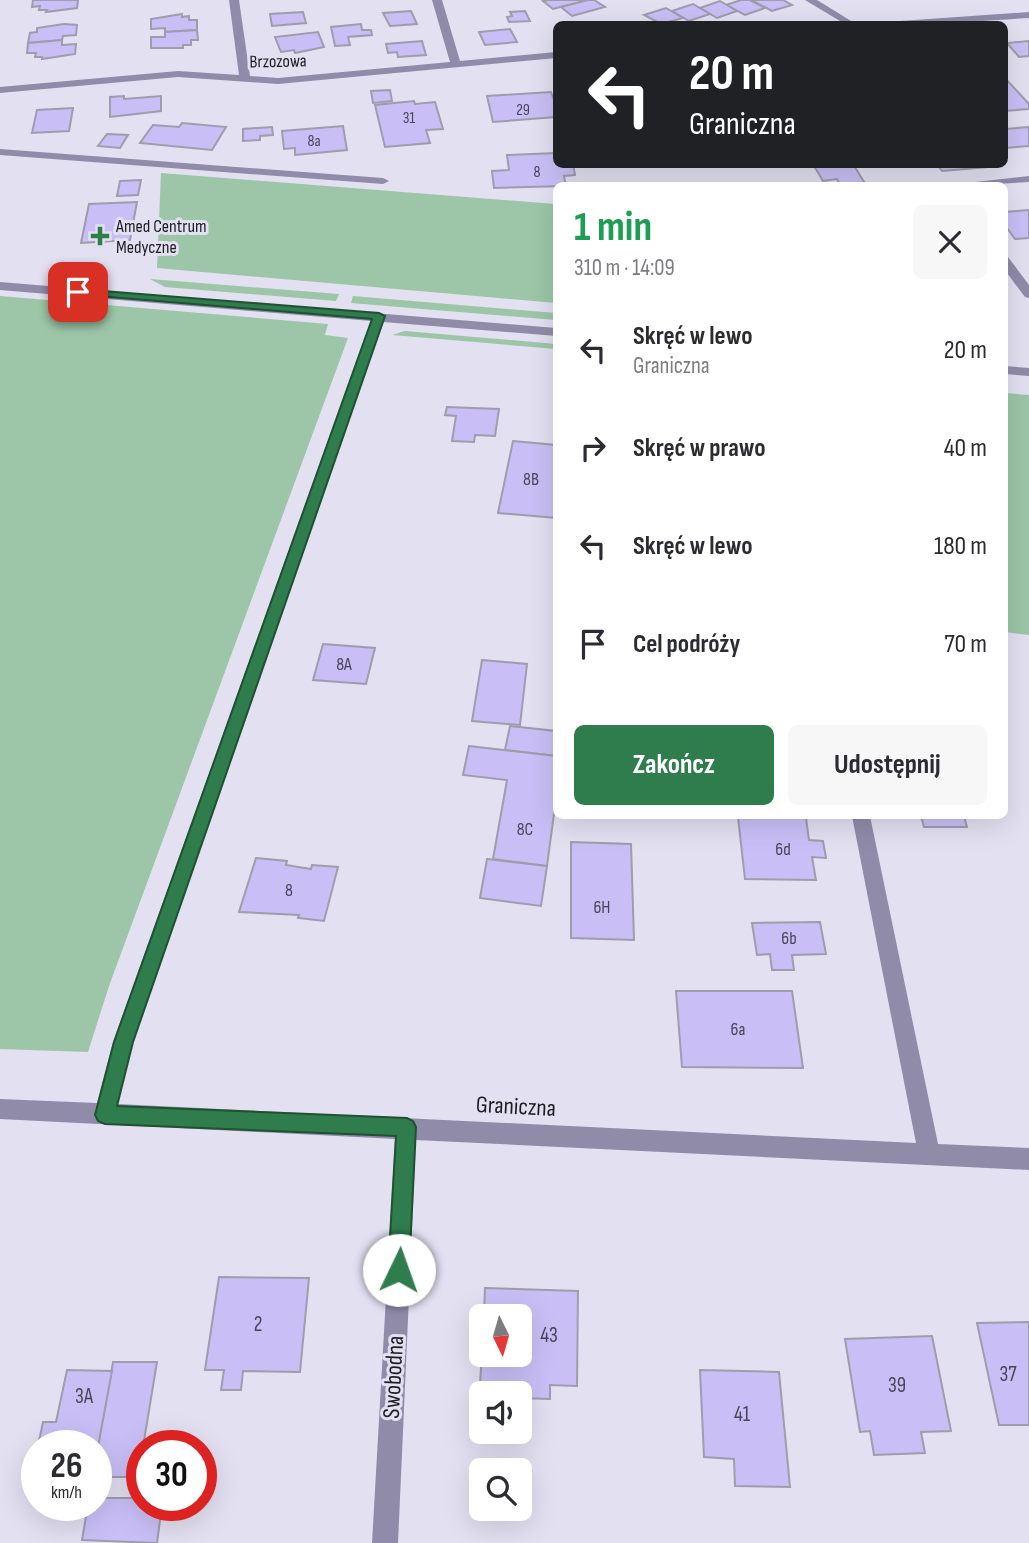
<!DOCTYPE html>
<html lang="pl">
<meta charset="utf-8">
<style>
:root{--surface:#fff;--page:#f7f7f7;--text:#2b2b33;--muted:#7c7c81;--accent:#2f7d4d}
body{margin:0;font-family:"Sofia Sans Condensed",sans-serif;background:var(--page);color:var(--text);height:100vh;display:flex;flex-direction:column;font-size:26px;white-space:nowrap}
*{box-sizing:border-box;margin:0}
p{font-size:23px;color:var(--muted)}
.icon{flex:none;width:38px;height:38px;fill:none;stroke:currentColor;stroke-width:2;stroke-linecap:round;stroke-linejoin:round}
.map{position:relative;flex:1;overflow:hidden}
.side{position:absolute;left:553px;top:182px;width:455px;height:637px;display:flex;flex-direction:column;background:var(--surface);border-radius:10px;box-shadow:0 7px 28px #0002}
.side>*{flex:none}
.hud{position:absolute;left:553px;top:21px;width:455px;height:147px;border-radius:10px;box-shadow:0 7px 28px #0002;background:#202124;color:#fff;overflow:hidden}
.needle{width:46px;rotate:175deg}
.controls{position:absolute;left:469px;top:1304px;display:grid;gap:14px}
.controls a{display:grid;place-items:center;width:63px;height:63px;border-radius:10px;background:var(--surface);box-shadow:0 7px 28px #0002;font-size:35px}
.speed{position:absolute;left:21px;top:1430px;display:flex;gap:14px;font-size:35px;font-weight:700;text-align:center}
.speed>*{display:grid;place-content:center;width:91px;height:91px;border-radius:50%;background:var(--surface);box-shadow:0 7px 28px #0002;line-height:1}
.speed small{font-size:18px;font-weight:400}
.speed .limit{border:10px solid #d22;background:#fff;color:#111}
.pin{position:absolute;display:grid;place-items:center;width:60px;height:60px;color:#fff;margin:-30px;border-radius:14px;box-shadow:0 4px 10px #0006}
.me{position:absolute;width:77px;margin:-38px;rotate:3deg;stroke-linejoin:round;filter:drop-shadow(0 0 5px #0008)}
.turn{display:flex;align-items:center;gap:24px;height:147px;padding:0 21px;font-size:32px}
.turn .icon{width:91px;height:91px;stroke-width:2.5}
.turn b{display:block;font-size:49px;line-height:60px}
.round{display:grid;place-items:center;flex:none;width:74px;height:74px;border-radius:10px;background:var(--page)}
.summary{display:flex;align-items:center;justify-content:space-between;height:119px;padding:0 21px}
h1{font-size:42px;font-weight:700;line-height:52px;color:#1e9e55}
.action{display:flex;gap:14px;margin-top:auto;padding:14px 21px}
.action a{flex:1;height:80px;border-radius:10px;background:var(--accent);color:#fff;font-size:28px;font-weight:700;line-height:80px;text-align:center}
.action a+a{background:var(--page);color:var(--text)}
ul{padding:0;list-style:none}
li{display:flex;align-items:center;gap:21px;height:98px;padding:0 21px}
li div{flex:1}
li b{display:block;font-size:26px}
li em{font-style:normal}
.map>svg:first-child{display:block}
</style>
<div class="map">
<svg width="1029" height="1543" viewBox="0 0 1029 1543">
<rect width="100%" height="100%" fill="#e2e0f1"/>
<g fill="#9cc6a7">
<polygon points="161,173 556,204 556,303 157,268"/>
<polygon points="150,279 339,294 336,301 165,287"/>
<polygon points="0,296 328,324 325,335 348,338 109,986 88,1052 0,1049"/>
<polygon points="353,296 556,313 556,320 351,303"/>
<polygon points="405,331 556,344 556,349 392,335"/>
<polygon points="1004,393 1029,395 1029,635 1005,632"/>
</g>
<g fill="#c9bff6" stroke="#9f9cac" stroke-width="2">
<polygon points="33,0 78,0 77,8 46,12 47,10 39,10 40,6 32,7"/>
<polygon points="548,0 588,0 553,9 543,1"/>
<polygon points="588,0 594,0 605,7 572,16 561,7"/>
<polygon points="741,0 750,0 765,8 745,15 726,5"/>
<polygon points="758,0 783,0 792,5 772,11 753,1"/>
<polygon points="720,1 737,11 717,18 700,8"/>
<polygon points="693,4 710,14 689,21 672,11"/>
<polygon points="666,8 683,18 661,24 644,15"/>
<polygon points="411,11 417,24 390,26 383,13"/>
<polygon points="525,11 530,21 509,22 507,17 512,16 510,12"/>
<polygon points="303,12 306,23 272,26 270,14"/>
<polygon points="182,14 182,17 189,16 189,20 197,20 197,30 165,32 165,28 151,29 151,19"/>
<polygon points="64,24 77,25 76,35 63,36 62,40 28,43 30,33 37,32 37,28"/>
<polygon points="361,24 362,30 371,30 372,35 348,37 350,45 335,46 331,27"/>
<polygon points="510,29 517,42 485,45 479,32"/>
<polygon points="197,30 198,40 191,40 191,45 183,45 183,48 151,48 151,37 165,37 165,32"/>
<polygon points="318,32 324,47 295,53 294,50 281,52 275,37"/>
<polygon points="62,40 62,45 76,44 75,54 42,59 42,57 35,57 36,53 27,53 28,43"/>
<polygon points="422,41 426,55 398,57 397,52 388,53 386,44"/>
<polygon points="1029,41 1029,56 1019,57 1007,43"/>
<polygon points="1004,77 1029,104 1029,109 1004,111"/>
<polygon points="390,90 392,101 373,103 371,91"/>
<polygon points="551,92 554,100 556,100 556,117 493,122 487,96"/>
<polygon points="124,96 124,99 161,96 161,111 110,117 110,97"/>
<polygon points="414,101 415,104 435,102 443,129 426,130 430,143 385,147 375,105"/>
<polygon points="73,108 69,131 32,133 37,110"/>
<polygon points="182,123 226,127 212,150 140,143 153,125 179,127"/>
<polygon points="343,126 347,150 295,155 295,148 284,149 282,131"/>
<polygon points="272,127 273,135 260,136 260,140 243,141 243,129"/>
<polygon points="1029,127 1029,146 1004,148 1004,129"/>
<polygon points="107,134 128,135 120,148 98,146"/>
<polygon points="556,153 556,164 573,164 575,175 564,176 566,186 494,188 492,171 509,170 507,155"/>
<polygon points="816,164 853,164 866,185 840,186 837,179 823,181 814,166"/>
<polygon points="937,164 988,164 990,167 942,171"/>
<polygon points="141,180 138,195 117,196 120,181"/>
<polygon points="137,202 130,240 81,243 89,204"/>
<polygon points="1029,210 1029,238 1015,239 1004,224 1004,212"/>
<polygon points="447,407 499,409 495,436 475,435 474,442 452,441 456,416 445,415"/>
<polygon points="513,441 556,445 556,518 498,513"/>
<polygon points="323,644 375,648 366,684 313,680"/>
<polygon points="482,660 527,664 520,725 472,721"/>
<polygon points="510,726 556,731 556,756 505,750"/>
<polygon points="469,746 556,756 556,799 547,866 493,859 507,780 463,775"/>
<polygon points="921,816 964,816 967,827 924,827"/>
<polygon points="738,817 806,818 809,840 823,841 826,858 812,857 816,880 745,879"/>
<polygon points="571,842 631,844 634,940 571,938"/>
<polygon points="256,858 287,861 286,865 311,869 312,865 338,867 324,921 298,918 299,915 239,912"/>
<polygon points="487,859 547,866 541,906 480,898"/>
<polygon points="820,922 826,954 792,955 794,970 772,970 770,954 757,955 752,923"/>
<polygon points="676,991 792,991 803,1068 682,1067"/>
<polygon points="219,1277 309,1278 300,1372 243,1371 241,1390 221,1390 224,1370 205,1370"/>
<polygon points="485,1288 578,1291 577,1386 550,1385 550,1399 520,1398 517,1384 480,1383 482,1354 520,1354 520,1316 484,1316"/>
<polygon points="1029,1322 1029,1425 999,1425 977,1323"/>
<polygon points="932,1336 951,1431 921,1432 925,1453 874,1455 870,1431 860,1432 845,1339"/>
<polygon points="113,1362 157,1362 138,1477 96,1477 96,1457"/>
<polygon points="67,1370 112,1371 96,1457 96,1446 38,1446 43,1422 56,1422"/>
<polygon points="700,1370 779,1372 790,1487 735,1486 734,1459 704,1457"/>
<polygon points="96,1498 142,1498 142,1505 162,1505 157,1543 82,1540 88,1505 96,1505"/>
</g>
<g fill="none" stroke-linecap="round" stroke-linejoin="round">
<g fill="#908ba9" fill-rule="evenodd">
<polygon points="229,0 239,0 250,76 278,78 450,62 432,0 442,0 460,61 556,52 556,58 278,84 178,77 0,93 0,87 178,71 239,75"/>
<polygon points="805,0 817,0 856,24 845,24"/>
<polygon points="1029,12 1029,18 934,24 895,24 900,21"/>
<polygon points="0,149 383,178 389,181 383,184 0,155"/>
<polygon points="1029,176 1029,182 961,186 966,183"/>
<polygon points="1004,256 1008,257 1029,285 1029,298 1025,297 1004,269"/>
<polygon points="0,282 556,328 556,336 383,322 133,1042 118,1104 916,1143 852,816 870,816 938,1144 1029,1148 1029,1170 416,1140 398,1543 372,1543 395,1139 0,1119 0,1099 97,1103 113,1042 371,321 0,290"/>
<polygon points="1004,366 1029,368 1029,376 1004,374"/>
</g>
</g>
<polygon fill="#2f7d4d" stroke="#1f5132" stroke-width="2" points="78,289 379,313 385,316 133,1042 117,1106 407,1118 413,1121 416,1127 409,1270 406,1278 399,1281 392,1278 388,1270 396,1136 105,1124 98,1121 95,1115 114,1042 372,319 74,294 74,290"/>
<path fill="#2f7d4d" stroke="#e2e0f1" stroke-width="2.5" d="M96.5 225.5h7v7h7v7h-7v7h-7v-7h-7v-7h7z"/>
<g text-anchor="middle" stroke-width="6" stroke-linejoin="round" paint-order="stroke">
<g font-size="16" fill="#484557">
<text x="523" y="115">29</text>
<text x="409" y="123">31</text>
<text x="314" y="146">8a</text>
<text x="537" y="177">8</text>
</g>
<g font-size="18" fill="#1d1c22" stroke="#e2e0f1">
<text transform="translate(278 61) rotate(-1)" y="6">Brzozowa</text>
</g>
<g font-size="18" fill="#1d1c22" stroke="#e2e0f1" text-anchor="start">
<text x="116" y="232">Amed Centrum<tspan x="116" dy="21">Medyczne</tspan></text>
</g>
<g font-size="18" fill="#484557">
<text x="531" y="485">8B</text>
<text x="344" y="670">8A</text>
<text x="525" y="835">8C</text>
<text x="783" y="855">6d</text>
<text x="289" y="896">8</text>
<text x="602" y="913">6H</text>
<text x="789" y="944">6b</text>
<text x="738" y="1035">6a</text>
</g>
<g font-size="21" fill="#484557">
<text x="258" y="1331">2</text>
<text x="549" y="1342">43</text>
<text x="1008" y="1381">37</text>
<text x="897" y="1392">39</text>
<text x="84" y="1403">3A</text>
<text x="742" y="1421">41</text>
</g>
<g font-size="24" fill="#1d1c22" stroke="#e2e0f1">
<text transform="translate(516 1106) rotate(3)" y="8">Graniczna</text>
<text transform="translate(393 1377) rotate(-87)" y="8">Swobodna</text>
</g>
</g>
</svg>
<div class="controls">
<a><svg class="needle" viewBox="-14 -14 28 28"><path d="M0-13l5 13h-10z" fill="#e53935"/><path d="M0 13l5-13h-10z" fill="#7c7c81"/></svg></a>
<a><svg class="icon" aria-label="sound" viewBox="0 0 24 24"><path d="M4 9h4l5-4v14l-5-4H4zM17 9q2 3 0 6"/></svg></a>
<a><svg class="icon" aria-label="search" viewBox="0 0 24 24"><circle cx="10" cy="10" r="6"/><path d="M15 15l6 6"/></svg></a>
</div>
<div class="speed"><div>26<small>km/h</small></div><div class="limit">30</div></div>
<div class="pin" style="left:78px;top:292px;background:#d93025"><svg class="icon" aria-label="arrive" viewBox="0 0 24 24"><path d="M6 21V4h12l-3 4 3 4H6"/></svg></div>
<svg class="me" style="left:399px;top:1270px" viewBox="-20 -20 40 40"><circle r="19" fill="#fff"/><path d="M0-13L10 11 0 6-10 11z" fill="#2f7d4d"/></svg>
<div class="hud">
<div class="turn"><svg class="icon" aria-label="left" viewBox="0 0 24 24"><path d="M17 20v-9H6M10 6l-5 5 5 5"/></svg><div><b>20 m</b>Graniczna</div></div>
</div>
<section class="side">
<div class="summary"><div><h1>1 min</h1><p>310 m · 14:09</p></div><a class="round"><svg class="icon" aria-label="close" viewBox="0 0 24 24"><path d="M6 6l12 12M18 6L6 18"/></svg></a></div>
<ul>
<li><svg class="icon" aria-label="left" viewBox="0 0 24 24"><path d="M17 20v-9H6M10 6l-5 5 5 5"/></svg><div><b>Skręć w lewo</b><p>Graniczna</p></div><em>20 m</em></li>
<li><svg class="icon" aria-label="right" viewBox="0 0 24 24"><path d="M7 20v-9h11M14 6l5 5-5 5"/></svg><div><b>Skręć w prawo</b></div><em>40 m</em></li>
<li><svg class="icon" aria-label="left" viewBox="0 0 24 24"><path d="M17 20v-9H6M10 6l-5 5 5 5"/></svg><div><b>Skręć w lewo</b></div><em>180 m</em></li>
<li><svg class="icon" aria-label="arrive" viewBox="0 0 24 24"><path d="M6 21V4h12l-3 4 3 4H6"/></svg><div><b>Cel podróży</b></div><em>70 m</em></li>
</ul>
<div class="action"><a>Zakończ</a><a>Udostępnij</a></div>
</section>
</div>
